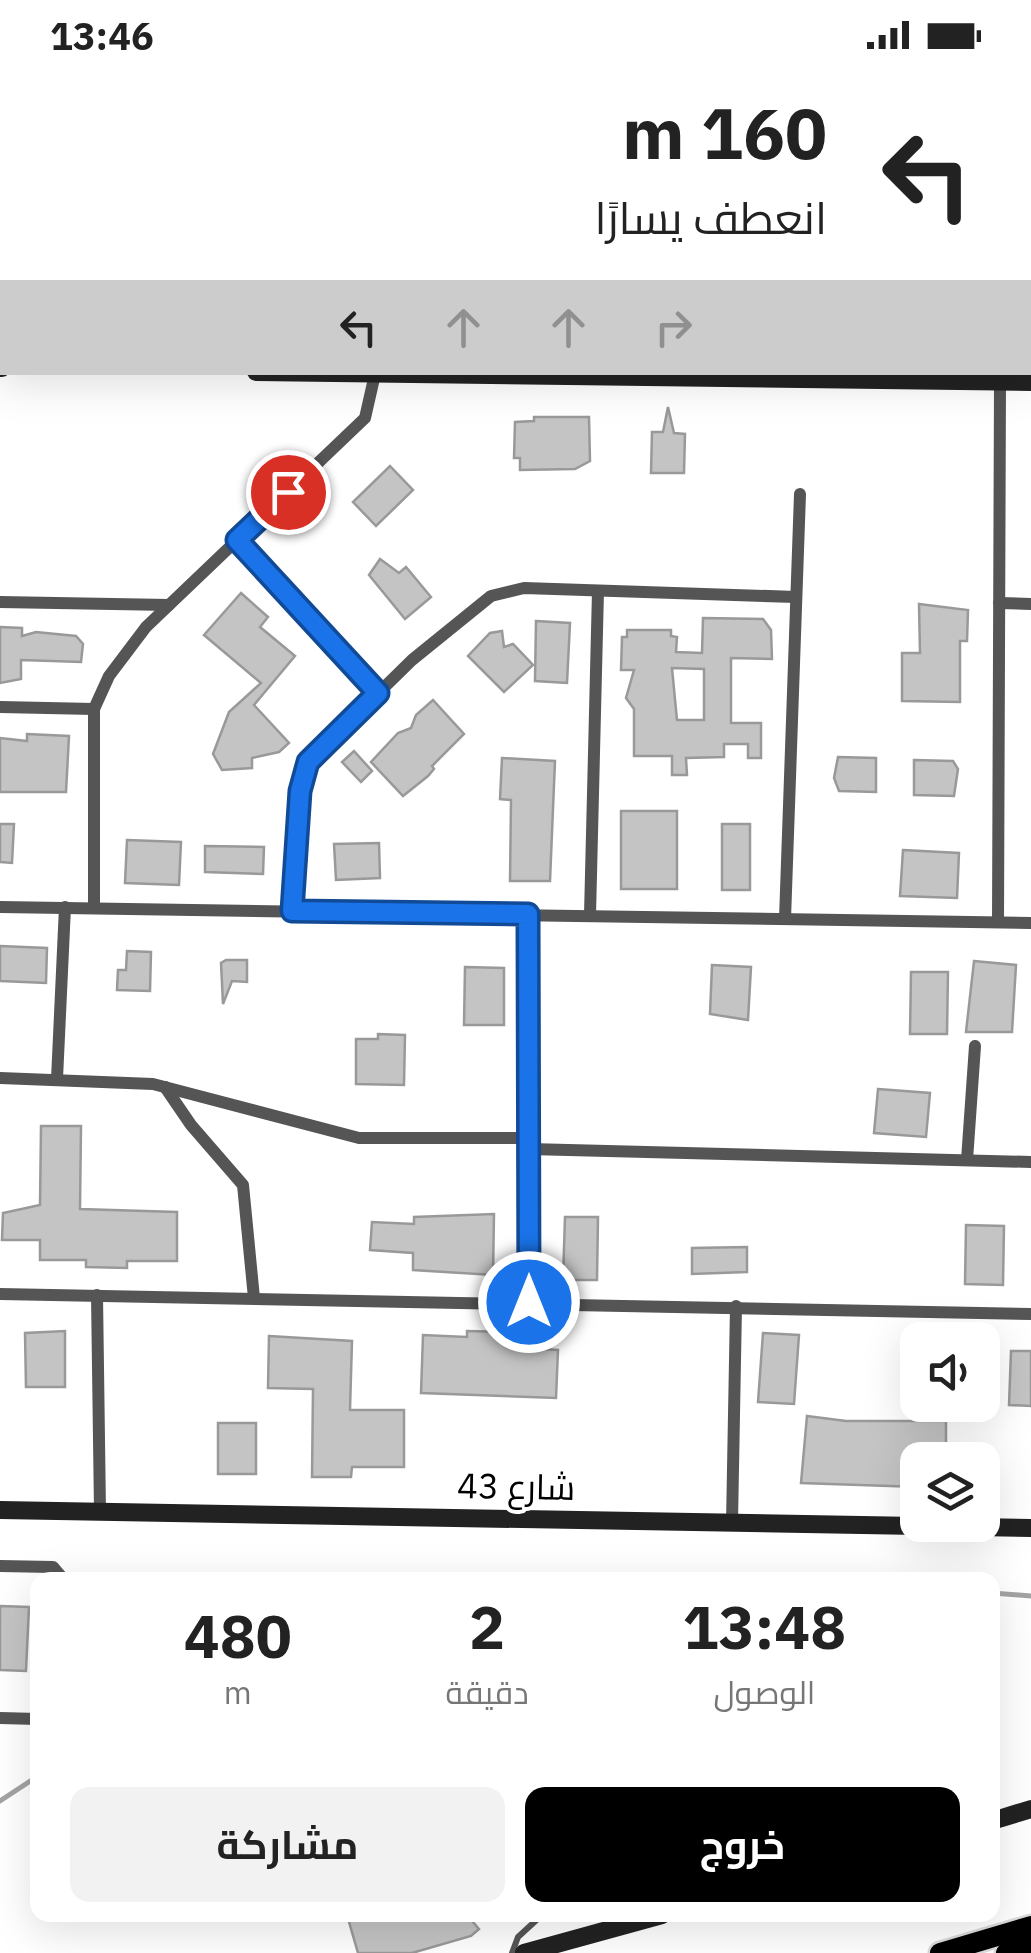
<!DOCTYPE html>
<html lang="ar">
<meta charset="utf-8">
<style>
:root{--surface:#fff;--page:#f2f2f2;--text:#222;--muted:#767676;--accent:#000}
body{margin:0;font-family:"IBM Plex Sans",Cairo,sans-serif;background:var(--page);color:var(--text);direction:rtl;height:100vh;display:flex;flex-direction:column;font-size:38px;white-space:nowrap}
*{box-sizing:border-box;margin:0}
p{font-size:32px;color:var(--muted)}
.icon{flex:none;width:55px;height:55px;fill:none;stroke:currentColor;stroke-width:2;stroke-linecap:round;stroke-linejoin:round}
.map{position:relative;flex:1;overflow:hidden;direction:ltr}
.side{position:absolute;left:30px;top:1502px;width:970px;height:350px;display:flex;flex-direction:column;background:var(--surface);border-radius:20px;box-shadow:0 10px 40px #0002;direction:rtl}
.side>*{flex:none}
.top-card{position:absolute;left:0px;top:0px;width:1032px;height:305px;box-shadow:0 10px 40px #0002;direction:rtl;background:#fff;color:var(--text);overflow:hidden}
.fabs{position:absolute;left:900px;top:1252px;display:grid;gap:20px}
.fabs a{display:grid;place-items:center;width:100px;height:100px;border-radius:20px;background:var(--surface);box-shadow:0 10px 40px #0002;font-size:50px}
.pin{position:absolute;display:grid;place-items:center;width:85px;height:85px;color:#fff;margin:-42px;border:5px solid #fff;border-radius:50%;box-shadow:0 2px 10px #0007}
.me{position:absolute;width:110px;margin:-55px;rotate:0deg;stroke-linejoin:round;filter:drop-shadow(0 0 8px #0008)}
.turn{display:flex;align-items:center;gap:35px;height:210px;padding:0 40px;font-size:45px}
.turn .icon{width:130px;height:130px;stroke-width:2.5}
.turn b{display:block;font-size:70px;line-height:85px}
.lanes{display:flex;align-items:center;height:95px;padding:0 40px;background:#0003;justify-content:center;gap:50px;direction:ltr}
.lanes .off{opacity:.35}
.eta{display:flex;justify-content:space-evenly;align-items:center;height:170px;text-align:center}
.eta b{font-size:60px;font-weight:700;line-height:70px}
.button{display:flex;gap:20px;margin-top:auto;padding:20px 40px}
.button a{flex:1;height:115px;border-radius:20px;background:var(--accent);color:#fff;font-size:40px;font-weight:700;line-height:115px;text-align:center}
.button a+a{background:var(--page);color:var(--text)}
.status{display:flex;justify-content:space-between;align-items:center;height:70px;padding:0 50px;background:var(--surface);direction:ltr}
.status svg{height:28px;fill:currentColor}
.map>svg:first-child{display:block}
</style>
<div class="status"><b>13:46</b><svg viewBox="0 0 49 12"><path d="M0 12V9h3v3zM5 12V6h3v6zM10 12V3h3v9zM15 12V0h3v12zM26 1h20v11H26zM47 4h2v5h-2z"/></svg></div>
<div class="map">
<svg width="1031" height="1883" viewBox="0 0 1031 1883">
<rect width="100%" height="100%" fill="#fff"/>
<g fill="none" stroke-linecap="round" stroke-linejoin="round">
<g stroke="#a3a3a3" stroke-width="5">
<polyline points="548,1510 570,1506 749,1510"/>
<polyline points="992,1523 1031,1526"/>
<polyline points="0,1731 38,1706"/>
</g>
</g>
<g fill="#c4c4c4" stroke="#999" stroke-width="2.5" fill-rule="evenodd">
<polygon points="668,337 674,363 685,364 684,403 651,403 652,362 663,362"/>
<polygon points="534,347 589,347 590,391 575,399 520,400 520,388 514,388 515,352 534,351"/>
<polygon points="390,396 413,420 376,456 353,432"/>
<polygon points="380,489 399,503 406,497 431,527 405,549 369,505"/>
<polygon points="241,523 268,547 260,557 295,586 254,635 289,673 279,682 252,688 252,698 222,700 213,684 229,642 261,613 204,565"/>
<polygon points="919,534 968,540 967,571 960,571 960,632 902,631 902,583 920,583"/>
<path d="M 703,548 L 763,549 L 771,560 L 772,589 L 731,588 L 731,653 L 761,653 L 761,688 L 748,688 L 748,674 L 724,674 L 724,687 L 686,688 L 687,705 L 672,705 L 672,686 L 634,686 L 634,639 L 626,628 L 634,600 L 621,600 L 622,567 L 627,567 L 627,560 L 671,560 L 671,566 L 677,567 L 676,582 L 702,583 ZM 672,598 L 704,599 L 704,650 L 677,650 Z"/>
<polygon points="536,551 570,553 567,613 535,611"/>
<polygon points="0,557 22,558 22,566 36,562 76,566 83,574 81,592 21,590 21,609 0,613"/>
<polygon points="502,561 504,577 513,574 533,595 504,622 468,586 490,563"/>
<polygon points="433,630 464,664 432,696 434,699 428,706 403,726 371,692 398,663 411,658 416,645"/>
<polygon points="27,664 69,666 66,722 0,722 0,668 27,671"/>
<polygon points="354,681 372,701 361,712 342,692"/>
<polygon points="838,687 876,688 876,722 839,721 834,708"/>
<polygon points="502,688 555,691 550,811 510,811 511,730 500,729"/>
<polygon points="914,690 953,691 958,699 954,726 914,725"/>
<rect x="621" y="741" width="56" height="78"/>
<polygon points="0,754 14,754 12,793 0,792"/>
<rect x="722" y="754" width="28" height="66"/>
<polygon points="127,770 181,772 179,815 125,813"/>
<polygon points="379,773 380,808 336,810 334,774"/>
<polygon points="205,776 264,777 263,804 205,802"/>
<polygon points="903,780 959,783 957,828 900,826"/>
<polygon points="0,876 47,878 46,913 0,911"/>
<polygon points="127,881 151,882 150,921 117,920 118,900 126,900"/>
<polygon points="226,890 247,890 247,912 232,911 223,934 221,893"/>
<polygon points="974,891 1016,895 1012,962 966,962"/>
<polygon points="712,895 751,897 748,950 710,944"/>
<polygon points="465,897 504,898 504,955 464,955"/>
<polygon points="911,902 948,902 947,964 910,964"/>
<polygon points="378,964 405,965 404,1015 356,1014 356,969 378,969"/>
<polygon points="878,1019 930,1023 926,1067 874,1063"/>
<polygon points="41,1056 81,1056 80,1139 177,1142 177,1191 127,1191 127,1198 86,1197 86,1190 40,1190 40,1170 2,1170 3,1143 40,1135"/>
<polygon points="494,1144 493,1205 413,1200 413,1183 370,1180 372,1152 414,1154 414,1147"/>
<polygon points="565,1147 598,1147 597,1210 563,1210"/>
<polygon points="966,1155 1004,1156 1003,1215 965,1214"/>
<polygon points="747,1177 747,1202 692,1204 692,1178"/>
<polygon points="65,1261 65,1317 26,1317 25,1263"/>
<polygon points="467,1261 507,1262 507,1277 558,1280 556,1328 421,1323 423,1265 467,1267"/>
<polygon points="763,1263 799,1265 794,1334 758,1332"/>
<polygon points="269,1266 352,1271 350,1340 404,1340 404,1397 352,1397 351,1407 312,1407 313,1319 268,1318"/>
<polygon points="1011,1281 1031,1281 1031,1336 1009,1335"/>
<polygon points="807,1346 846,1351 946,1351 946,1390 918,1390 918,1417 801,1413"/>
<rect x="218" y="1353" width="38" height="51"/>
<polygon points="0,1536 29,1537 26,1601 0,1600"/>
<polygon points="347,1845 467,1845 479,1859 471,1866 412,1883 358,1883"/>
</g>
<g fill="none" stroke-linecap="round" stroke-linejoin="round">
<g stroke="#dbdbdb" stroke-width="25">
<g id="primary">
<polyline points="940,1883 1031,1856"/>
<polyline points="1006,1883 1031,1875"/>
</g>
</g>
<polyline stroke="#555" stroke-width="6" points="512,1883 518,1867 542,1845"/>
<g stroke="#555" stroke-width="12">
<polyline points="337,0 340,2"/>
<polyline points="65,2 65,0"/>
<polyline points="688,2 688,0"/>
<polyline points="899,2 899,0"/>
<polyline points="1030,98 1031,98"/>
<polyline points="0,107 2,107"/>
<polyline points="237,470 378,623"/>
<polyline points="0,532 169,535"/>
<polyline points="999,533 1031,534"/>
<polyline points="0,637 94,639"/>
<polyline points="0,837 1031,853"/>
<polyline points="94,837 94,639 109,606 146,557 365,348 375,304"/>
<polyline points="293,841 300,721 308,692 412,590 491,526 524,518 796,527"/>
<polyline points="528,845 529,1231"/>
<polyline points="590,845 598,521"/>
<polyline points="785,849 800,424"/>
<polyline points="998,852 1000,312"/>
<polyline points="0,1008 153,1014 359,1068 529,1068"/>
<polyline points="57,1009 65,837"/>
<polyline points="165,1017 191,1055 243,1115 254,1228"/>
<polyline points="529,1079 1031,1092"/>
<polyline points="967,1090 975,976"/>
<polyline points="0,1224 1031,1244"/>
<polyline points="97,1225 100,1442"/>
<polyline points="732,1453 736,1236"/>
<polyline points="0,1496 53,1497 64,1510"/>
<polyline points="0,1648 38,1649"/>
</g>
<g stroke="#222" stroke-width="18">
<polyline points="0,298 2,298"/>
<polyline points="256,302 1031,312"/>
<polyline points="0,1440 1031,1458"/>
<polyline points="992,1751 1031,1739"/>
<polyline points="524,1883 662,1845"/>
</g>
<use href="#primary" stroke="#000" stroke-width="20"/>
</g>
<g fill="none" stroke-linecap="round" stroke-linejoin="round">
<g stroke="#114b97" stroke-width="25">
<polyline id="route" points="288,422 237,470 378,623 308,692 300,721 292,841 528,844 529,1232"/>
</g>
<use href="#route" stroke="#1a73e8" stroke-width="18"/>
</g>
<g text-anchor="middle" stroke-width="8" stroke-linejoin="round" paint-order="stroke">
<g font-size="35" fill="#000" stroke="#fff">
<text transform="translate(516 1417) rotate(1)" y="12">شارع 43</text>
</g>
</g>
</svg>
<div class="fabs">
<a><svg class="icon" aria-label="sound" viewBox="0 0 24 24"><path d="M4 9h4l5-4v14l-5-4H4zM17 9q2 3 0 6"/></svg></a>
<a><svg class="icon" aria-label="layers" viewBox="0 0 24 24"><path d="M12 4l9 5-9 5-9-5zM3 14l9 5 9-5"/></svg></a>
</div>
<div class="pin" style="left:288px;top:422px;background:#d93025"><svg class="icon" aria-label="arrive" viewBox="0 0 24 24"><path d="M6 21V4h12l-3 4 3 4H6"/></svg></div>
<svg class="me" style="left:529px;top:1232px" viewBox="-20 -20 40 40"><circle r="17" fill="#1a73e8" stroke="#fff" stroke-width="3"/><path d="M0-11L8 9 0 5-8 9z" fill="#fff"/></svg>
<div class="top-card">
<div class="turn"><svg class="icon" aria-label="left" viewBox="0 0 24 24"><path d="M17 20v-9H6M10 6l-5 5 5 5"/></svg><div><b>160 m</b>انعطف يسارًا</div></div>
<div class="lanes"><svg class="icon" aria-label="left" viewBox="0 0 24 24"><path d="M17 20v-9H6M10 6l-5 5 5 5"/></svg><svg class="icon off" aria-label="ahead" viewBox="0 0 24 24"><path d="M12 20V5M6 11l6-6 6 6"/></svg><svg class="icon off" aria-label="ahead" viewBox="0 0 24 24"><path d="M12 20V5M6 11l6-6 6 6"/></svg><svg class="icon off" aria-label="right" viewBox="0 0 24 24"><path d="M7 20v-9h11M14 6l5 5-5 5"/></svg></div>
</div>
<section class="side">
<div class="eta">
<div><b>13:48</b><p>الوصول</p></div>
<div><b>2</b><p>دقيقة</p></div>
<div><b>480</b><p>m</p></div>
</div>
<div class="button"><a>خروج</a><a>مشاركة</a></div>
</section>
</div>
